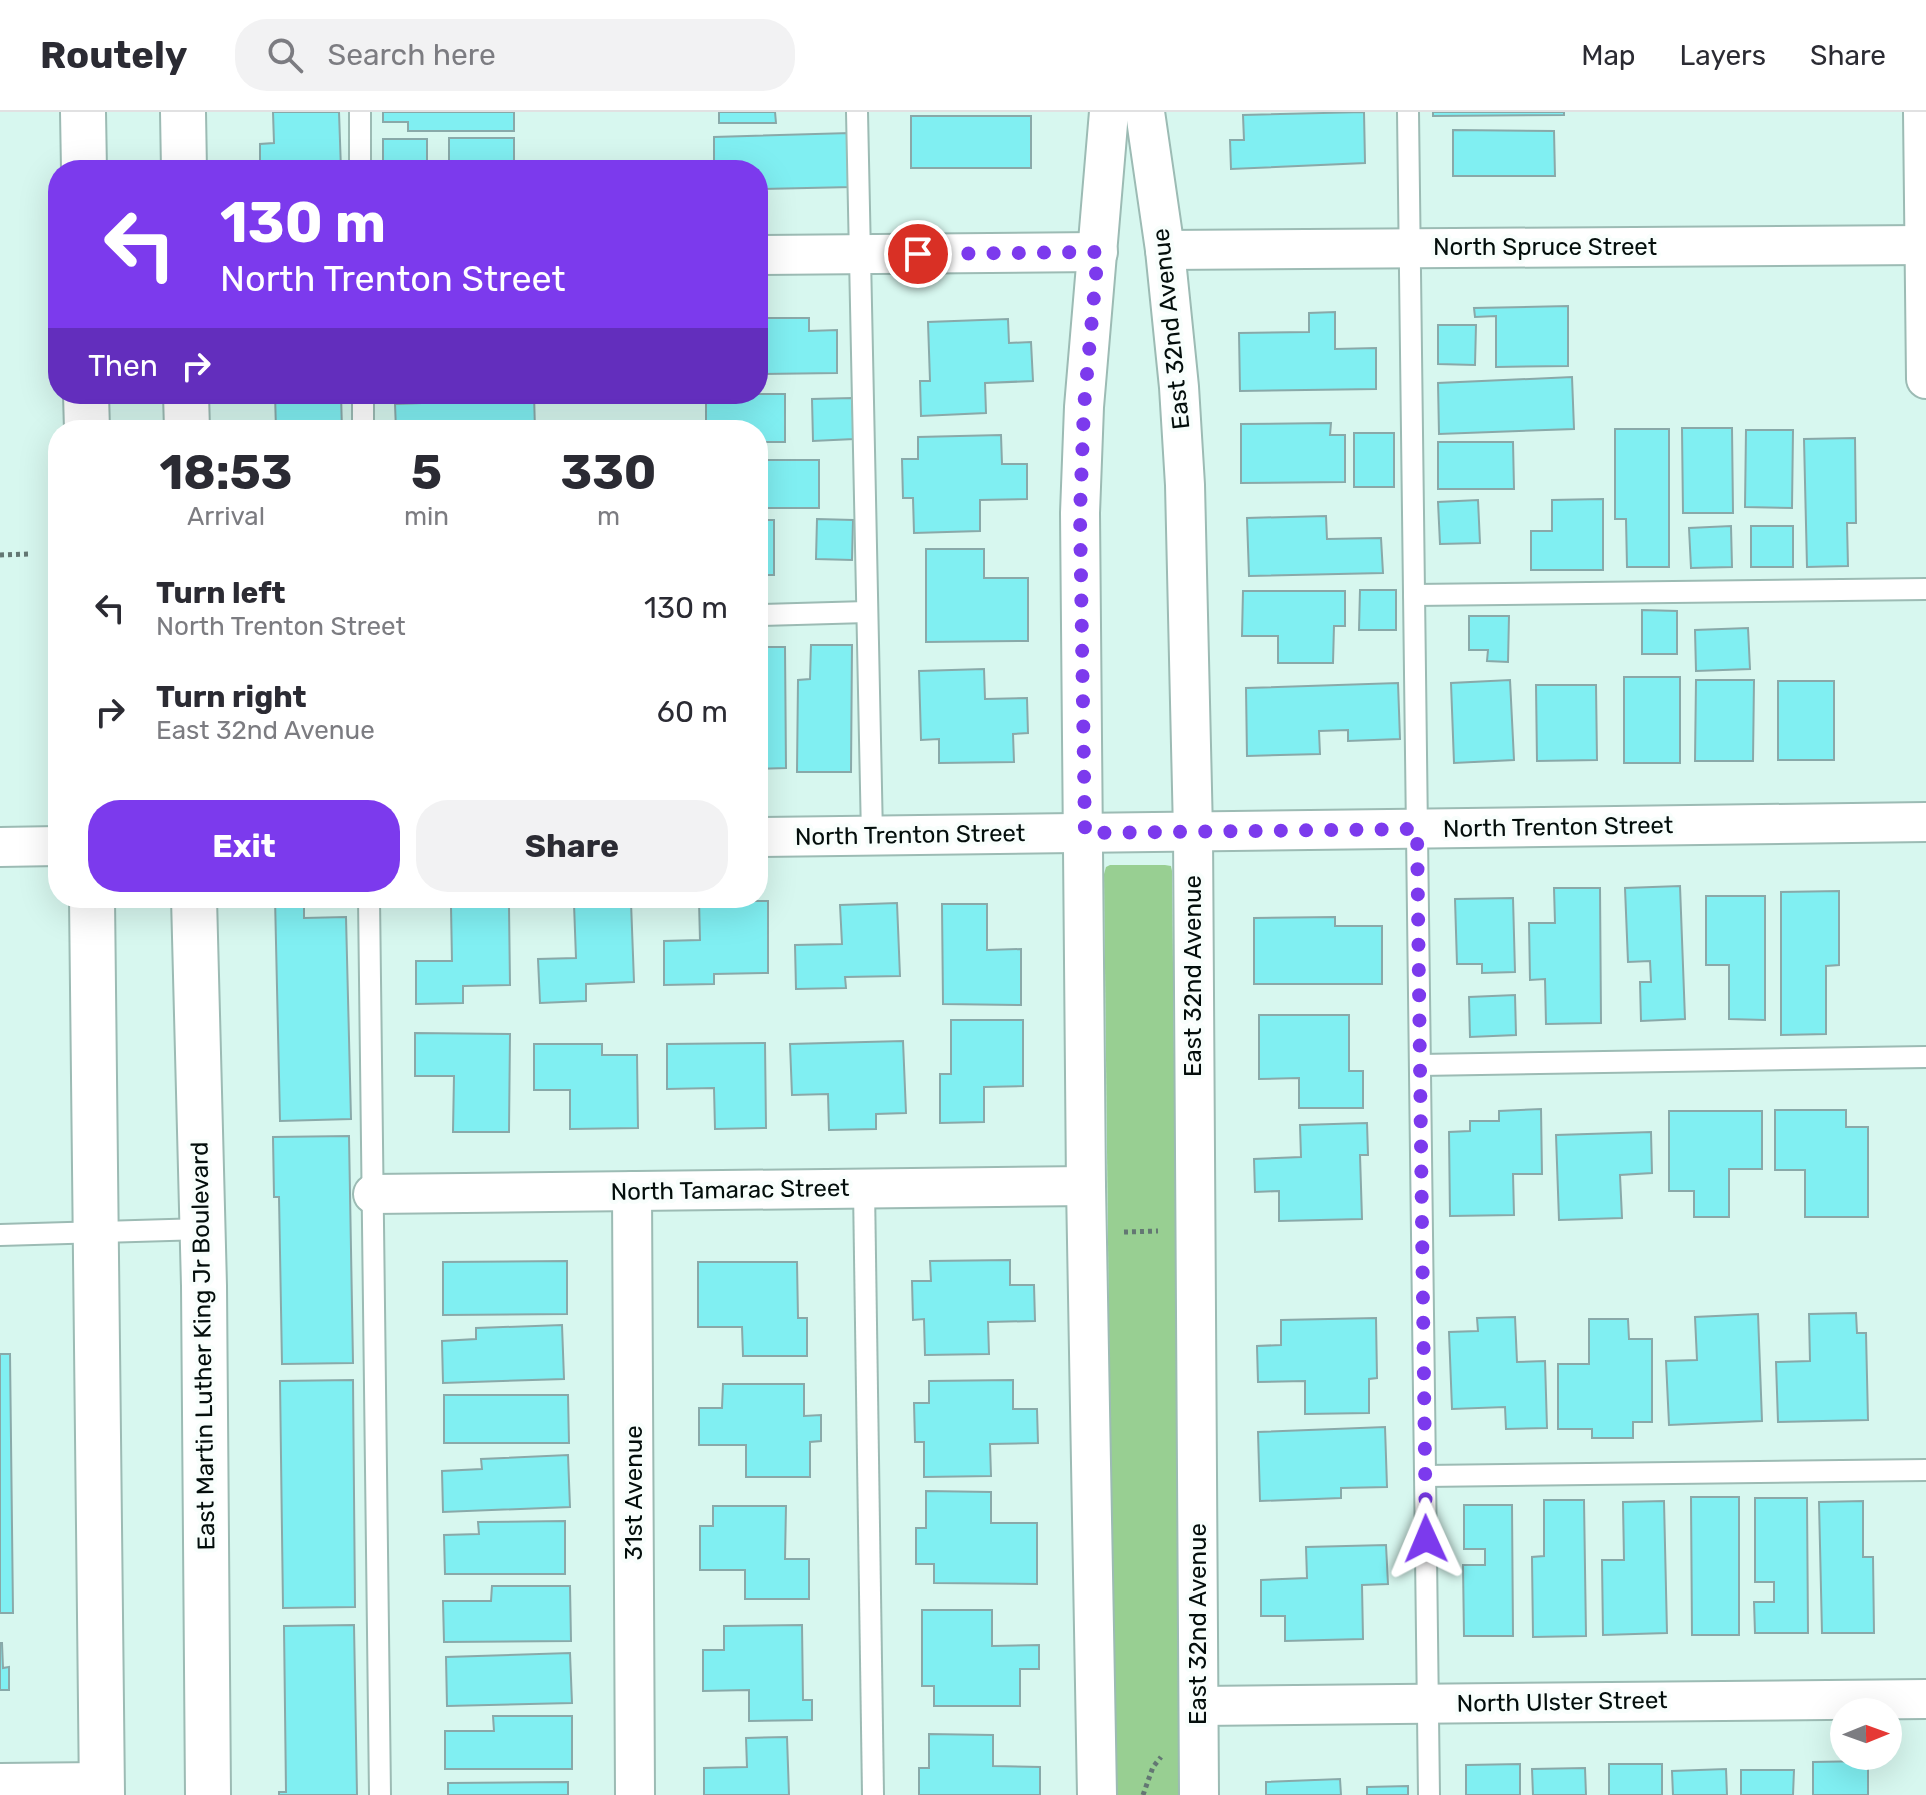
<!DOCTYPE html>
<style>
:root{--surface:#fff;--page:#f2f2f3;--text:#2b2b33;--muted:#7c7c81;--line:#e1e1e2;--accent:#7c3aed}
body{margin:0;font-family:Rubik,sans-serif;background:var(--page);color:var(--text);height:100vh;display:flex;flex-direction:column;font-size:30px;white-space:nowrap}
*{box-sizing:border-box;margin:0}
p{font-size:26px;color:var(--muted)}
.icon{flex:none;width:44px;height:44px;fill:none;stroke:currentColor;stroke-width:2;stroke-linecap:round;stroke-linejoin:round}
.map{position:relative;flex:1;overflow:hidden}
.drawer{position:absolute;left:48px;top:308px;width:720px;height:488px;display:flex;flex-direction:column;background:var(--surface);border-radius:32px;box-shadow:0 8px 32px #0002}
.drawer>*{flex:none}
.guide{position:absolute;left:48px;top:48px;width:720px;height:244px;border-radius:32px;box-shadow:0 8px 32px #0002;background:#7c3aed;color:#fff;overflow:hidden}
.needle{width:52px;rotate:89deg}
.tools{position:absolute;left:1830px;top:1586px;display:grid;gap:16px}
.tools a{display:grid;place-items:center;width:72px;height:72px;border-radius:50%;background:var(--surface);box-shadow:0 8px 32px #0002;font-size:40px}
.pin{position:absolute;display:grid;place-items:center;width:68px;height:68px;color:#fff;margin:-34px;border:4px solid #fff;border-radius:50%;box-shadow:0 2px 8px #0007}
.me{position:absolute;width:88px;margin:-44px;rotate:359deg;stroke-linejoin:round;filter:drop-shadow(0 0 6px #0008)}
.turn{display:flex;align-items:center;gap:28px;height:168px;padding:0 40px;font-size:36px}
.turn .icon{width:104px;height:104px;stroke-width:2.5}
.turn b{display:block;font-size:56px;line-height:68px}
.then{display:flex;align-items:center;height:76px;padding:0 40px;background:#0003;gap:16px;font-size:30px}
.eta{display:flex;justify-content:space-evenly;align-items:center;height:136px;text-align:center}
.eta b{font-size:48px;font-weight:700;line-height:56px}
.action{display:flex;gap:16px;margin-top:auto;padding:16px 40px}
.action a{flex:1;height:92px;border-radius:32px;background:var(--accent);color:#fff;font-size:32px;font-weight:700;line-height:92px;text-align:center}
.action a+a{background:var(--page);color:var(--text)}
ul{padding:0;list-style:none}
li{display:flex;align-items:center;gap:24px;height:104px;padding:0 40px}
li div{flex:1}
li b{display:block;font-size:30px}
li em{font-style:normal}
header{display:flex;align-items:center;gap:48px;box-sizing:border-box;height:112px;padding:0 40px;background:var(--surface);border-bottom:2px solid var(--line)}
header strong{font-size:38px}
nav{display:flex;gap:44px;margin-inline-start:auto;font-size:28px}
.search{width:560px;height:72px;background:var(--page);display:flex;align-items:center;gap:20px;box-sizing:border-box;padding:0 28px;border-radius:32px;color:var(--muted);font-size:30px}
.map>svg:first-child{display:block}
</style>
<header>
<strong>Routely</strong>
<div class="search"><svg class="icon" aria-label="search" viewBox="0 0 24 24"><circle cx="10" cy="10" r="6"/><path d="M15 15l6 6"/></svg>Search here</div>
<nav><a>Map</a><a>Layers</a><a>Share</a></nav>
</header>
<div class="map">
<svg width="1926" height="1683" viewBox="0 0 1926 1683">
<rect width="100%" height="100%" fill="#d7f7ef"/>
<polygon fill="#98cf92" points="1110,753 1165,753 1171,754 1172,759 1182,1683 1114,1683 1104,762 1106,755"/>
<g fill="#80eff2" stroke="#89a9a9" stroke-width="2">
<polygon points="273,0 339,0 341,58 260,58 260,32 274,31"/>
<polygon points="383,0 514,0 514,19 408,19 408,10 383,10"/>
<polygon points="719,0 775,0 776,11 719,11"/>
<polygon points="1364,0 1365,51 1231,57 1230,28 1244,28 1243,3"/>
<polygon points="1433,0 1564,0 1564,3 1433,4"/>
<rect x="911" y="4" width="120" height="52"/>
<polygon points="1453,18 1554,19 1555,64 1453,64"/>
<polygon points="850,21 852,75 758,77 758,58 714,58 714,25"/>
<rect x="449" y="26" width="65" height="32"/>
<rect x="383" y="27" width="44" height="31"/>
<polygon points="1568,194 1568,254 1496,255 1496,204 1475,205 1474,196"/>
<polygon points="1335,200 1335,237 1376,236 1376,277 1240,279 1239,221 1309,220 1309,201"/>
<polygon points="758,206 809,206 809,219 837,218 837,261 758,262"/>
<polygon points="1008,207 1009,231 1031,230 1033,269 985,271 986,301 921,304 920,269 930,269 928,210"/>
<polygon points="1438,213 1476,213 1475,253 1438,252"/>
<polygon points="1572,265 1574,317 1439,322 1438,271"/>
<polygon points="275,282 341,282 342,318 276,318"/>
<polygon points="448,282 534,282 535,318 396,318 395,292 448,290"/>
<polygon points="706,282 785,282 785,330 758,330 758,318 706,318"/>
<polygon points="852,286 854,327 813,329 812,287"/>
<polygon points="1331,311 1330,323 1345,323 1345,370 1241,371 1241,312"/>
<polygon points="1682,316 1732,316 1733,401 1683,401"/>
<polygon points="1615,317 1669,317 1669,455 1627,455 1626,407 1615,407"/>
<polygon points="1746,318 1793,318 1792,396 1745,395"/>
<rect x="1354" y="321" width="40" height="54"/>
<polygon points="1001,323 1002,352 1027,352 1027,387 980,388 980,419 914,421 913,386 903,386 902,347 918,347 918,325"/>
<polygon points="1855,326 1856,411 1847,411 1848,454 1807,455 1804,327"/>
<polygon points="1438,330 1513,330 1514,377 1438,377"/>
<rect x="758" y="348" width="61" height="48"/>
<polygon points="1603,387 1603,458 1531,458 1531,419 1552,419 1552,388"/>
<polygon points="1478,388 1480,431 1440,432 1438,390"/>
<polygon points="1326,404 1327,427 1381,426 1383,461 1249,464 1247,406"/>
<polygon points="817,407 853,408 852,448 816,447"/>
<rect x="758" y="408" width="16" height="55"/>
<polygon points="1731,414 1732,455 1691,456 1689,416"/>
<rect x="1751" y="414" width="42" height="41"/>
<polygon points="926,437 984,437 984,466 1028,466 1028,529 926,530"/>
<polygon points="1360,478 1396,478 1396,518 1359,518"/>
<polygon points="1243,479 1345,479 1345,514 1334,514 1333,551 1278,551 1278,524 1242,524"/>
<polygon points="1642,498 1677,499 1677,542 1642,542"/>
<polygon points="1469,504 1509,504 1508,550 1487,549 1488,538 1469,538"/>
<polygon points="1748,516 1750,557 1696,559 1695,518"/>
<polygon points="811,533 852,533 851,660 797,660 798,568 810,567"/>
<polygon points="758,535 785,535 786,656 758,657"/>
<polygon points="984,557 985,587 1027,586 1028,621 1013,622 1014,650 939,651 939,627 921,628 919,559"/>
<rect x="1624" y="565" width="56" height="86"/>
<polygon points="1510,568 1514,648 1454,651 1451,571"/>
<polygon points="1696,568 1754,568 1753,649 1695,649"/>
<rect x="1778" y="569" width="56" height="79"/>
<polygon points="1398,571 1400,627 1348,629 1348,618 1319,619 1320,642 1247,644 1246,576"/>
<polygon points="1536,573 1596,573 1597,648 1537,649"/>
<polygon points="1680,774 1685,907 1641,909 1640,870 1651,870 1650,849 1628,850 1625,776"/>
<polygon points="1554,776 1600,776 1601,911 1546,912 1545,867 1530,868 1529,811 1555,811"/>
<polygon points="1839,779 1839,853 1826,854 1826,922 1781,923 1781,780"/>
<polygon points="1706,784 1765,784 1765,908 1729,907 1729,853 1706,853"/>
<polygon points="275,786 304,786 304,806 346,805 351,1007 280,1009"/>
<polygon points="1513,786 1515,860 1482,861 1482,852 1457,852 1455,787"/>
<polygon points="699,789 768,789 768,861 714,862 714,872 664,873 664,829 700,828"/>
<polygon points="631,790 634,870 586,872 586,889 540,891 538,847 576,846 574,792"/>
<polygon points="897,791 900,864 845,865 846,876 796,877 795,833 842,832 840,793"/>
<polygon points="942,792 987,792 987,838 1021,837 1021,893 943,892"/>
<polygon points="509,794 510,873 463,874 463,891 416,892 416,849 452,849 451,795"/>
<polygon points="1335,805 1335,814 1382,814 1382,872 1254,872 1254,806"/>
<polygon points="1515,883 1516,923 1470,925 1469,885"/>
<polygon points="1259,903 1349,903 1349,959 1363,959 1363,996 1299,996 1299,966 1259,967"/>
<polygon points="951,908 1023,908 1023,974 984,975 984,1010 940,1011 940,962 951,962"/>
<polygon points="415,921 510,922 509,1020 453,1020 454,964 415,964"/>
<polygon points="903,929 906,1001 876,1002 876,1017 829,1018 828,982 792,983 790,932"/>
<polygon points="765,931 766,1016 715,1017 714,976 667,977 667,932"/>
<polygon points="534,932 602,932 602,943 637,943 638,1016 570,1017 570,978 534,978"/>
<polygon points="1541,997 1542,1062 1513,1062 1514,1103 1450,1104 1449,1020 1470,1019 1470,1009 1499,1009 1499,999"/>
<polygon points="1775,998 1846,998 1846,1015 1868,1015 1868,1105 1805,1105 1805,1058 1775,1058"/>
<polygon points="1669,999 1762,999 1762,1057 1729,1057 1729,1105 1694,1105 1694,1079 1669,1079"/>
<polygon points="1367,1011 1368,1043 1360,1043 1362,1107 1279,1109 1279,1079 1255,1080 1254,1047 1301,1045 1300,1013"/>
<polygon points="1651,1020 1652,1061 1620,1063 1622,1106 1559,1108 1556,1023"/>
<polygon points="349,1024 353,1251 282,1252 279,1085 274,1085 273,1025"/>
<polygon points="1010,1148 1010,1173 1034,1173 1035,1209 988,1210 989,1242 925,1243 924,1207 913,1208 912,1169 931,1169 930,1149"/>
<polygon points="567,1149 567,1202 443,1203 443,1150"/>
<polygon points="698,1150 797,1150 798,1206 807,1206 807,1244 743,1244 742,1215 698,1215"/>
<polygon points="1856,1201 1857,1221 1866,1221 1868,1308 1778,1310 1776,1250 1810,1249 1809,1202"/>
<polygon points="1758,1202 1762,1309 1669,1313 1666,1249 1697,1248 1695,1205"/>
<polygon points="1515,1205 1517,1250 1545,1249 1547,1316 1506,1317 1505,1295 1452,1297 1449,1220 1478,1219 1477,1206"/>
<polygon points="1376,1206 1377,1266 1369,1267 1369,1301 1305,1302 1305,1269 1258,1270 1257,1234 1281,1233 1281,1208"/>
<polygon points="1589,1207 1628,1207 1629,1227 1652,1227 1652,1310 1633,1310 1633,1326 1592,1326 1592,1317 1558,1317 1558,1252 1589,1252"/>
<polygon points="562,1213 564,1267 443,1271 442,1229 476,1227 476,1216"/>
<polygon points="0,1242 10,1242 13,1501 0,1501"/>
<polygon points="353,1268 355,1495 283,1496 280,1269"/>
<polygon points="1013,1268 1013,1297 1037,1297 1038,1331 990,1332 991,1364 924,1365 924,1330 915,1330 914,1291 929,1291 929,1269"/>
<polygon points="723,1272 804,1272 804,1304 821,1303 821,1329 810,1330 810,1365 746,1365 746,1333 699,1333 699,1296 722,1296"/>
<polygon points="444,1283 568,1283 569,1331 444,1331"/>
<polygon points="1385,1315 1387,1375 1341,1376 1341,1386 1260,1389 1258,1320"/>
<polygon points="568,1343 570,1395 443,1400 442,1359 482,1357 481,1347"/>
<polygon points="926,1379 991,1380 991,1411 1037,1411 1037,1472 934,1471 934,1452 916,1452 916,1416 926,1416"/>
<polygon points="1691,1385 1739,1385 1739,1523 1692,1523"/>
<polygon points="1755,1386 1807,1386 1808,1521 1755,1521 1754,1490 1774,1490 1774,1470 1755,1470"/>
<polygon points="1544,1388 1584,1388 1586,1524 1533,1525 1532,1445 1544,1444"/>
<polygon points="1664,1389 1667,1521 1603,1523 1602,1448 1624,1448 1623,1390"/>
<polygon points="1863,1389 1863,1445 1873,1445 1874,1521 1822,1521 1819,1390"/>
<polygon points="1464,1393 1512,1393 1513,1524 1464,1524 1463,1453 1485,1453 1485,1437 1464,1437"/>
<polygon points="713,1394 786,1394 785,1447 809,1447 809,1487 745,1487 745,1458 700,1458 700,1414 713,1414"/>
<polygon points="565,1409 565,1462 445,1462 444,1423 479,1422 478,1410"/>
<polygon points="1386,1433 1388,1472 1362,1473 1363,1527 1285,1529 1285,1504 1261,1504 1261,1468 1307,1466 1306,1435"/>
<polygon points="492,1474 570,1474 571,1529 444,1530 443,1489 491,1489"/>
<polygon points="922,1498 992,1498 992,1534 1039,1533 1039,1557 1020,1557 1020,1594 934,1594 934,1574 922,1574"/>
<polygon points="354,1513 357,1683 279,1683 279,1680 286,1680 284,1514"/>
<polygon points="802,1513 803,1588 812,1588 812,1608 749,1609 749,1578 703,1579 703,1538 724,1538 724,1514"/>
<polygon points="0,1531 2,1531 3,1556 9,1555 9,1578 0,1578"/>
<polygon points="570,1541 572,1591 447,1594 446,1545"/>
<polygon points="493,1604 572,1604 572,1657 445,1657 445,1619 494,1619"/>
<polygon points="929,1622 993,1623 993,1654 1040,1655 1040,1683 919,1683 919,1656 929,1656"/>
<polygon points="787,1625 789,1683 704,1683 704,1656 747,1655 746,1626"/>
<polygon points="1868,1649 1868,1683 1813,1683 1813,1650"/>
<polygon points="1520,1652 1520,1683 1466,1683 1466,1653"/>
<rect x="1609" y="1652" width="53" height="31"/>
<polygon points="1585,1656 1586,1683 1533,1683 1532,1657"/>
<polygon points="1726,1657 1727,1683 1673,1683 1672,1659"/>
<polygon points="1741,1658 1794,1658 1793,1683 1741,1683"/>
<polygon points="1340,1667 1341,1683 1266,1683 1266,1670"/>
<polygon points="568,1670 568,1683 448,1683 448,1671"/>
<polygon points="1408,1674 1408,1683 1367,1683 1367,1675"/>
</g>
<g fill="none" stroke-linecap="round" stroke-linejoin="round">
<g stroke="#9cbbb4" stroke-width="24">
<g id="service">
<polyline points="360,0 360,58"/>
<polyline points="857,0 872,724"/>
<polyline points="1408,0 1429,1683"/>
<polyline points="363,282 363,318"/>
<polyline points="1414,483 1926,477"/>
<polyline points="758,503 867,500"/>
<polyline points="369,786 380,1683"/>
<polyline points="1420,953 1926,945"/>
<polyline points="864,1077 873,1683"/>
<polyline points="0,1123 203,1117"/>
<polyline points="1425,1364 1926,1358"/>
</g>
</g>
<g stroke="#9cbbb4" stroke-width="42">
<g id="minor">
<polyline points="1145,0 1165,138 1179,275 1185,373 1193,720 1199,1683"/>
<polyline points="1923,0 1926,267"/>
<polyline points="1165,138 1924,133"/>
<polyline points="758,143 1098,140"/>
<polyline points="758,725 1926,710"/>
<polyline points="0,735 58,734"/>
<polyline points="632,1079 635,1683"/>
<polyline points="373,1082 1086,1074"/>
<polyline points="1199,1594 1926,1587"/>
<polyline points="0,1671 102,1670"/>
<polyline points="1097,1683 1086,1074 1080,401 1084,295 1109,0"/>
</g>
</g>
<g stroke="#9cbbb4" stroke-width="48">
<g id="secondary">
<polyline points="83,0 84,58"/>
<polyline points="183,0 184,58"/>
<polyline points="86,282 87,318"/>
<polyline points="186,282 187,318"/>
<polyline points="92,786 102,1683"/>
<polyline points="194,786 204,1174 208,1683"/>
</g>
</g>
<g stroke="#637773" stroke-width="5" stroke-dasharray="4 4" stroke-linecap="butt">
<polyline points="0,443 31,442"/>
<polyline points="1124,1120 1158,1119"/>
<polyline points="1143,1683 1153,1655 1161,1645"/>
</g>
<use href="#service" stroke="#fff" stroke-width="20"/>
<use href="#minor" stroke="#fff" stroke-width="38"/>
<use href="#secondary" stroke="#fff" stroke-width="44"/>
</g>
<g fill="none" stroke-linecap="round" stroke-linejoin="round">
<polyline stroke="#7c3aed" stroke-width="14" stroke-dasharray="0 25.2" points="918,142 1098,140 1084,295 1080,401 1085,721 1417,717 1426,1427"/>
</g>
<g text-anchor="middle" stroke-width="8" stroke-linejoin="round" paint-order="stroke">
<g font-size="24" fill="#040e0c" stroke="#f8fefc">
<text x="1545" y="143">North Spruce Street</text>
<text transform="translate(1171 217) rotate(-96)" y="8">East 32nd Avenue</text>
<text transform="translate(1558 715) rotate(-1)" y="8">North Trenton Street</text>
<text transform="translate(910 723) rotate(-1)" y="8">North Trenton Street</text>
<text transform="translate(1193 864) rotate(-90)" y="8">East 32nd Avenue</text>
<text transform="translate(730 1078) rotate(-1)" y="8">North Tamarac Street</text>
<text transform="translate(203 1234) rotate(-91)" y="8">East Martin Luther King Jr Boulevard</text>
<text transform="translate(634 1381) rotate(-90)" y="8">31st Avenue</text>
<text transform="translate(1198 1512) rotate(-90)" y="8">East 32nd Avenue</text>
<text transform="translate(1562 1590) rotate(-1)" y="8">North Ulster Street</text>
</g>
</g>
</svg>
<div class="tools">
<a><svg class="needle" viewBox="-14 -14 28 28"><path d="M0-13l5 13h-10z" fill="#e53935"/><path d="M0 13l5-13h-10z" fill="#7c7c81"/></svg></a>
</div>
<div class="pin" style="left:918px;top:142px;background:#d93025"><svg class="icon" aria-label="arrive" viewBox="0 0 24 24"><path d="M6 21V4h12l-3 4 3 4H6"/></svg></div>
<svg class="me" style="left:1426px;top:1427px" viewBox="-20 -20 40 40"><path d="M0-17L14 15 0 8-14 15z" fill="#7c3aed" stroke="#fff" stroke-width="4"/></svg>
<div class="guide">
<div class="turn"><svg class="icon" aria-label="left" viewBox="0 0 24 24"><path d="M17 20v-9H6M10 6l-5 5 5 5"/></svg><div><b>130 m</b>North Trenton Street</div></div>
<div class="then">Then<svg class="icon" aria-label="right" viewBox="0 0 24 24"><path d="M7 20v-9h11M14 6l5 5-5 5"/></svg></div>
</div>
<section class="drawer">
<div class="eta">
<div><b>18:53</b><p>Arrival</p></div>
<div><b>5</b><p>min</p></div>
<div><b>330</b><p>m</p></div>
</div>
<ul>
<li><svg class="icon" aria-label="left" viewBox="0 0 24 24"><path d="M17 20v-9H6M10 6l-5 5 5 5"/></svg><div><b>Turn left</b><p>North Trenton Street</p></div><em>130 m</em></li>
<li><svg class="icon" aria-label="right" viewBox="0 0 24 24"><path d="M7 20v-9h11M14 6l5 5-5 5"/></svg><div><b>Turn right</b><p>East 32nd Avenue</p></div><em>60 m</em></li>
</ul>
<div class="action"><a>Exit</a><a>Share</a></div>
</section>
</div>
